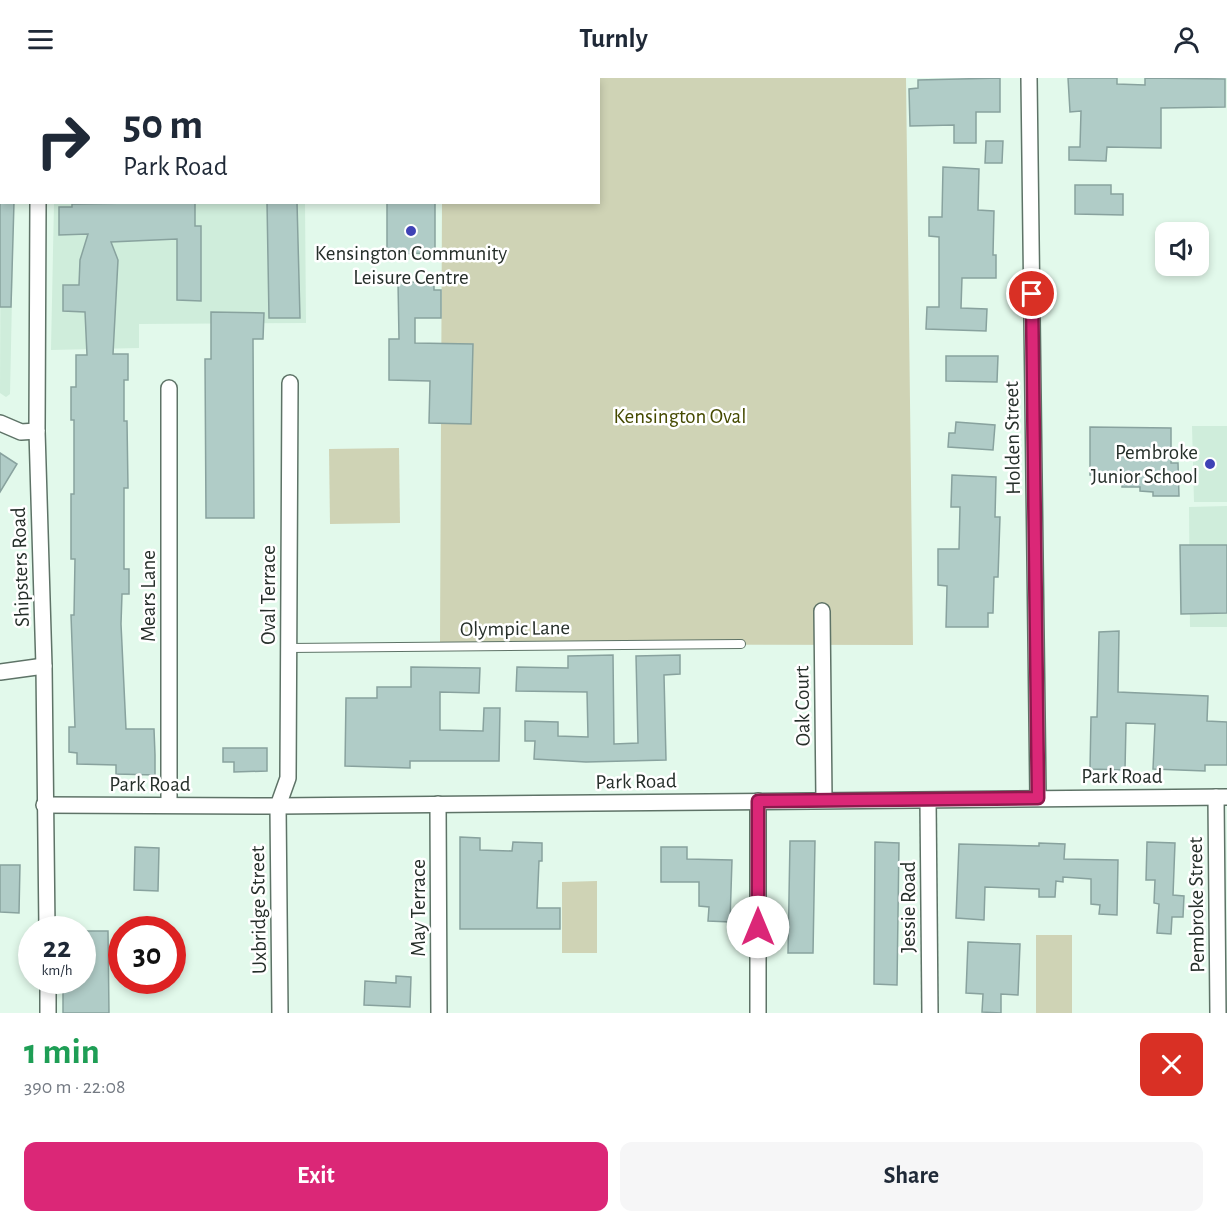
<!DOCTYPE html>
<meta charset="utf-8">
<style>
:root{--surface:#fff;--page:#f6f6f7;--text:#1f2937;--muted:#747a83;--accent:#db2777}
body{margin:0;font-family:"Alegreya Sans",sans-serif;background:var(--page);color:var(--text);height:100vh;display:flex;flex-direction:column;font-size:22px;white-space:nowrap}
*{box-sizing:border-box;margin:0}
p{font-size:20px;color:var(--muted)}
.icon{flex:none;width:33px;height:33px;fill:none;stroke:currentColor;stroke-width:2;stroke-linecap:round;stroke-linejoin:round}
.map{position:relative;height:935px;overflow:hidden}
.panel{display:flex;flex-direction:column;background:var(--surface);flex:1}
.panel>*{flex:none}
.top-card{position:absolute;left:0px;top:0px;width:600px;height:126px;box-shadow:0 3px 9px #0003;background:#fff;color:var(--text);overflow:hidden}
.buttons{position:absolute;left:1155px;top:144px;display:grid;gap:12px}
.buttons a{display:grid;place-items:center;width:54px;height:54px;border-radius:12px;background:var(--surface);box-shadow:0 3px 9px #0003;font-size:30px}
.speed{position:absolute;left:18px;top:838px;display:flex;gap:12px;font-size:30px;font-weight:700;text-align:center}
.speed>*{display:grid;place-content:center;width:78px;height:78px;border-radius:50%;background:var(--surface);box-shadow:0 3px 9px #0003;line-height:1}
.speed small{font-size:15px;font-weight:400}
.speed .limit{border:9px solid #d22;background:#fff;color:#111}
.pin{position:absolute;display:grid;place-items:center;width:51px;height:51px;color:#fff;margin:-26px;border:3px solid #fff;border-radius:50%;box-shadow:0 2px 6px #0007}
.me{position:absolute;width:66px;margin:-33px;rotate:0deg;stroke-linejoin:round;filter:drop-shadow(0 0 4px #0008)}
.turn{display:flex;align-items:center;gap:21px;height:126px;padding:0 24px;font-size:27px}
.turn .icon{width:78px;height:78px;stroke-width:2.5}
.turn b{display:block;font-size:42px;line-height:51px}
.round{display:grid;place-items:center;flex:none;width:63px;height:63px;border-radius:12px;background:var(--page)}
.summary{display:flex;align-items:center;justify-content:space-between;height:102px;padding:0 24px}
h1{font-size:36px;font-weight:700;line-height:45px;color:#1e9e55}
.primary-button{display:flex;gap:12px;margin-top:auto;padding:12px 24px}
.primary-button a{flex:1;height:69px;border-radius:12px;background:var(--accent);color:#fff;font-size:24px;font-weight:700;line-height:69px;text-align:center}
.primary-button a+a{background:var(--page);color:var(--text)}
header{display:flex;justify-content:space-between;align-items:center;height:78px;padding:0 24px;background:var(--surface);font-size:27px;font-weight:700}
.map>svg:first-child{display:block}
</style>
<header><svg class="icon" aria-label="menu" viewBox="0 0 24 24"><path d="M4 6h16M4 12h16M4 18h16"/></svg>Turnly<svg class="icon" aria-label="person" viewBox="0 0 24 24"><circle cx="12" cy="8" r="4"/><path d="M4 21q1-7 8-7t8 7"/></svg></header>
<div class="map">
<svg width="1227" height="935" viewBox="0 0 1227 935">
<rect width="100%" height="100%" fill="#e2f9eb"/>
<g fill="#cfeddb">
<polygon points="1,79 2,124 14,125 10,316 6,319 0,315"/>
<polygon points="54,125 305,125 306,245 139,246 139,270 51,272"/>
<polygon points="1192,348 1227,348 1227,424 1194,424"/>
<polygon points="1227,428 1227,549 1190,549 1189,429"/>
</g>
<g fill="#cfd3b5">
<polygon points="443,0 906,0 913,567 440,566 442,125 598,124 598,2"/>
<polygon points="399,370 400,445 330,446 329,371"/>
<polygon points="597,803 597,875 562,875 562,804"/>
<rect x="1036" y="857" width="36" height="78"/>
</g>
<g fill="#b0ccc7" stroke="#88a29e" stroke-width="1.5">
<polygon points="1000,0 1000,34 976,34 976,65 954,65 954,47 910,48 909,11 918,10 918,2"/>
<polygon points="1068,0 1117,0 1117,6 1145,7 1145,0 1225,1 1225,29 1161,30 1161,70 1107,69 1106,83 1069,82 1069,69 1080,69 1081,33 1070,34"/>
<polygon points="986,63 1003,63 1002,85 985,85"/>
<polygon points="943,89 979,91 978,132 994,133 993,177 996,177 996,200 962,200 961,230 987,231 986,253 926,251 927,229 939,229 939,159 929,158 929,139 942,139"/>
<polygon points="1075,107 1111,107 1111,116 1123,116 1123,137 1075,136"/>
<polygon points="0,124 14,124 11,229 0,229"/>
<polygon points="195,124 195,148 201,148 201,223 177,222 177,161 111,164 118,182 113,276 128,276 128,302 124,302 124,343 127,343 128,410 124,410 124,491 129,491 129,516 122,516 121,546 126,651 154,651 155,677 155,697 116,696 116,687 77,686 77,675 69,674 69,649 75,649 71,537 74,537 75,481 71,481 71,416 74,416 74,342 71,342 71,309 76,309 76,277 87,277 85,234 63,233 63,207 79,207 80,182 88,156 59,157 59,129 72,129 72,126"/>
<polygon points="267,124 297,124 300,240 269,240"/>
<polygon points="387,124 435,124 435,175 387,176"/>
<polygon points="398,204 434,204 434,212 441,212 441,240 415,240 415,265 473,266 471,346 429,345 430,303 389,302 389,261 399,261"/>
<polygon points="211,234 264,235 263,261 253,261 254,440 206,440 205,281 211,281"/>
<polygon points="946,278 998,278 997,304 946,303"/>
<polygon points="956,344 995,347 993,372 948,369 949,355 955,355"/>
<polygon points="1090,349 1171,350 1171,385 1178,385 1179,418 1153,418 1153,414 1140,413 1140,409 1122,409 1122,397 1090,397"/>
<polygon points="0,375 17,386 0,414"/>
<polygon points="952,397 996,399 995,439 1000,439 998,499 994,499 993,535 988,535 988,549 946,549 947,508 938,507 938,471 959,471 960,429 951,429"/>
<polygon points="1180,467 1227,467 1227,535 1181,536"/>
<polygon points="1119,553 1118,614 1208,618 1207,643 1227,644 1227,687 1205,687 1205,693 1153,691 1155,646 1126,645 1125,692 1090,691 1091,639 1097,639 1099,554"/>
<polygon points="613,577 614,666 638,665 636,578 680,577 680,596 664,597 666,682 586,684 534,681 535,663 525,663 525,643 558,644 558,658 588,659 587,614 516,613 517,589 568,590 568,578"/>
<polygon points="411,589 480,590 479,615 440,614 440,652 483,653 484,630 500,630 499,683 410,683 410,690 345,688 346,620 377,620 377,609 411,609"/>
<polygon points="223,670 267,670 267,693 234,694 234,684 223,684"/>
<polygon points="460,759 480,760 480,772 512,773 513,764 542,765 542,783 539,783 537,830 560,830 560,851 460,851"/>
<polygon points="790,763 815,763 813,875 788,875"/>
<polygon points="875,764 899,765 897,907 874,906"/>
<polygon points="1147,764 1175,765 1173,817 1184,818 1183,839 1172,839 1171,856 1157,855 1159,826 1154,825 1155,802 1146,802"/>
<polygon points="1039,765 1065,766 1064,781 1118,782 1117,837 1099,836 1100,827 1091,826 1091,801 1063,799 1063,804 1056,803 1055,819 1039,819 1039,811 985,809 984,842 956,840 959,766 1039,768"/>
<polygon points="135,769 159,770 158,813 134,812"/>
<polygon points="661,769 687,769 687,781 732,782 730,844 708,843 709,829 699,828 699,804 661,804"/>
<polygon points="0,787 20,787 19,835 0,834"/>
<polygon points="82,853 108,853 109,935 63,935 63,903 82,903"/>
<polygon points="968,864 1020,866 1018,917 1001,916 1001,935 982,934 983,916 966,915"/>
<polygon points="396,898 411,899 410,929 364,927 365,903 396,905"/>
</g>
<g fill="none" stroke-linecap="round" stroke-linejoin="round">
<g stroke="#5e7367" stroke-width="10">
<polyline id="lane" points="289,570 741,566"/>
</g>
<g stroke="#5e7367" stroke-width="18">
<g id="street">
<polyline points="38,0 38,2"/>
<polyline points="1029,0 1038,719"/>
<polyline points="38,124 37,353 44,588 47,852"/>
<polyline points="169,310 169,727"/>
<polyline points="0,345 21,354 37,353"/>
<polyline points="822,533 824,722"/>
<polyline points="0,594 44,588"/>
<polyline points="1216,719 1218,935"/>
<polyline points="928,722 930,935"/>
<polyline points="438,726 439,935"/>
<polyline points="44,727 278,728 1227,719"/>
<polyline points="48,903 48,935"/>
<polyline points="280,935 278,728 288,700 290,305"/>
<polyline points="758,935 758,723"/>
</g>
</g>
<use href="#lane" stroke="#fff" stroke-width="8"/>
<use href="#street" stroke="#fff" stroke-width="15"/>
</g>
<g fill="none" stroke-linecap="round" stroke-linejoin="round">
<g stroke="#8e194d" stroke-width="15">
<polyline id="route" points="758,849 758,723 1038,720 1032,216"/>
</g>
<use href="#route" stroke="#db2777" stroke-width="10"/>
</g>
<g fill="#3f42b6" stroke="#fff" stroke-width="2">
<circle cx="411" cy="153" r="6"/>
<circle cx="1210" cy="386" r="6"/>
</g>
<g text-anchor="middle" stroke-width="5" stroke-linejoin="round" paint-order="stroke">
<g font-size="21" fill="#262f2a" stroke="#fff">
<text x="411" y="182">Kensington Community<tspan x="411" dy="24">Leisure Centre</tspan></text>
<text x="1198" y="381" text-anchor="end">Pembroke<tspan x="1198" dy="24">Junior School</tspan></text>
</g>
<g font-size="21" fill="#454a00" stroke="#fff">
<text x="680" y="345">Kensington Oval</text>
</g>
<g font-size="21" fill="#262f2a" stroke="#fff">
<text transform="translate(1012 360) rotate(-91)" y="7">Holden Street</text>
<text transform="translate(20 489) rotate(-92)" y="7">Shipsters Road</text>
<text transform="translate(268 517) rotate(-90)" y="7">Oval Terrace</text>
<text transform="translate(148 518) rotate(-90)" y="7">Mears Lane</text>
<text transform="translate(515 550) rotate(-1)" y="7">Olympic Lane</text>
<text transform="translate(802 628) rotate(-91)" y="7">Oak Court</text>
<text x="1122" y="705">Park Road</text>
<text transform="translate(636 703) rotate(-1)" y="7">Park Road</text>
<text x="150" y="713">Park Road</text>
<text transform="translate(1196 827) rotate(-91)" y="7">Pembroke Street</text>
<text transform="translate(908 829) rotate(-90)" y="7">Jessie Road</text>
<text transform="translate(418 830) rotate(-90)" y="7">May Terrace</text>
<text transform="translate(258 832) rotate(-91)" y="7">Uxbridge Street</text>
</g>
</g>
</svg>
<div class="buttons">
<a><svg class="icon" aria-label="sound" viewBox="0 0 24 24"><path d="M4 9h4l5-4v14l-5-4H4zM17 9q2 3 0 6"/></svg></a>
</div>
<div class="speed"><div>22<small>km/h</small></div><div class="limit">30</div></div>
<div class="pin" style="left:1032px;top:216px;background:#d93025"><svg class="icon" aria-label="arrive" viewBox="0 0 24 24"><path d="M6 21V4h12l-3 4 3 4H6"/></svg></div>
<svg class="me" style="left:758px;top:849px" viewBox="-20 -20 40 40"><circle r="19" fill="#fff"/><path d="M0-13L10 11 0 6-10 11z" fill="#db2777"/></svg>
<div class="top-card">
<div class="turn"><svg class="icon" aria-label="right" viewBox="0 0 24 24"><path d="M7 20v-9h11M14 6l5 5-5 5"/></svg><div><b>50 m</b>Park Road</div></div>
</div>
</div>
<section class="panel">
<div class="summary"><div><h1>1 min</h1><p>390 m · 22:08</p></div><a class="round" style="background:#d93025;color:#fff"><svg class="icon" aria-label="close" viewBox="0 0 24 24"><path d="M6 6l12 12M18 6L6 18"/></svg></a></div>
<div class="primary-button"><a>Exit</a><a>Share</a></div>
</section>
